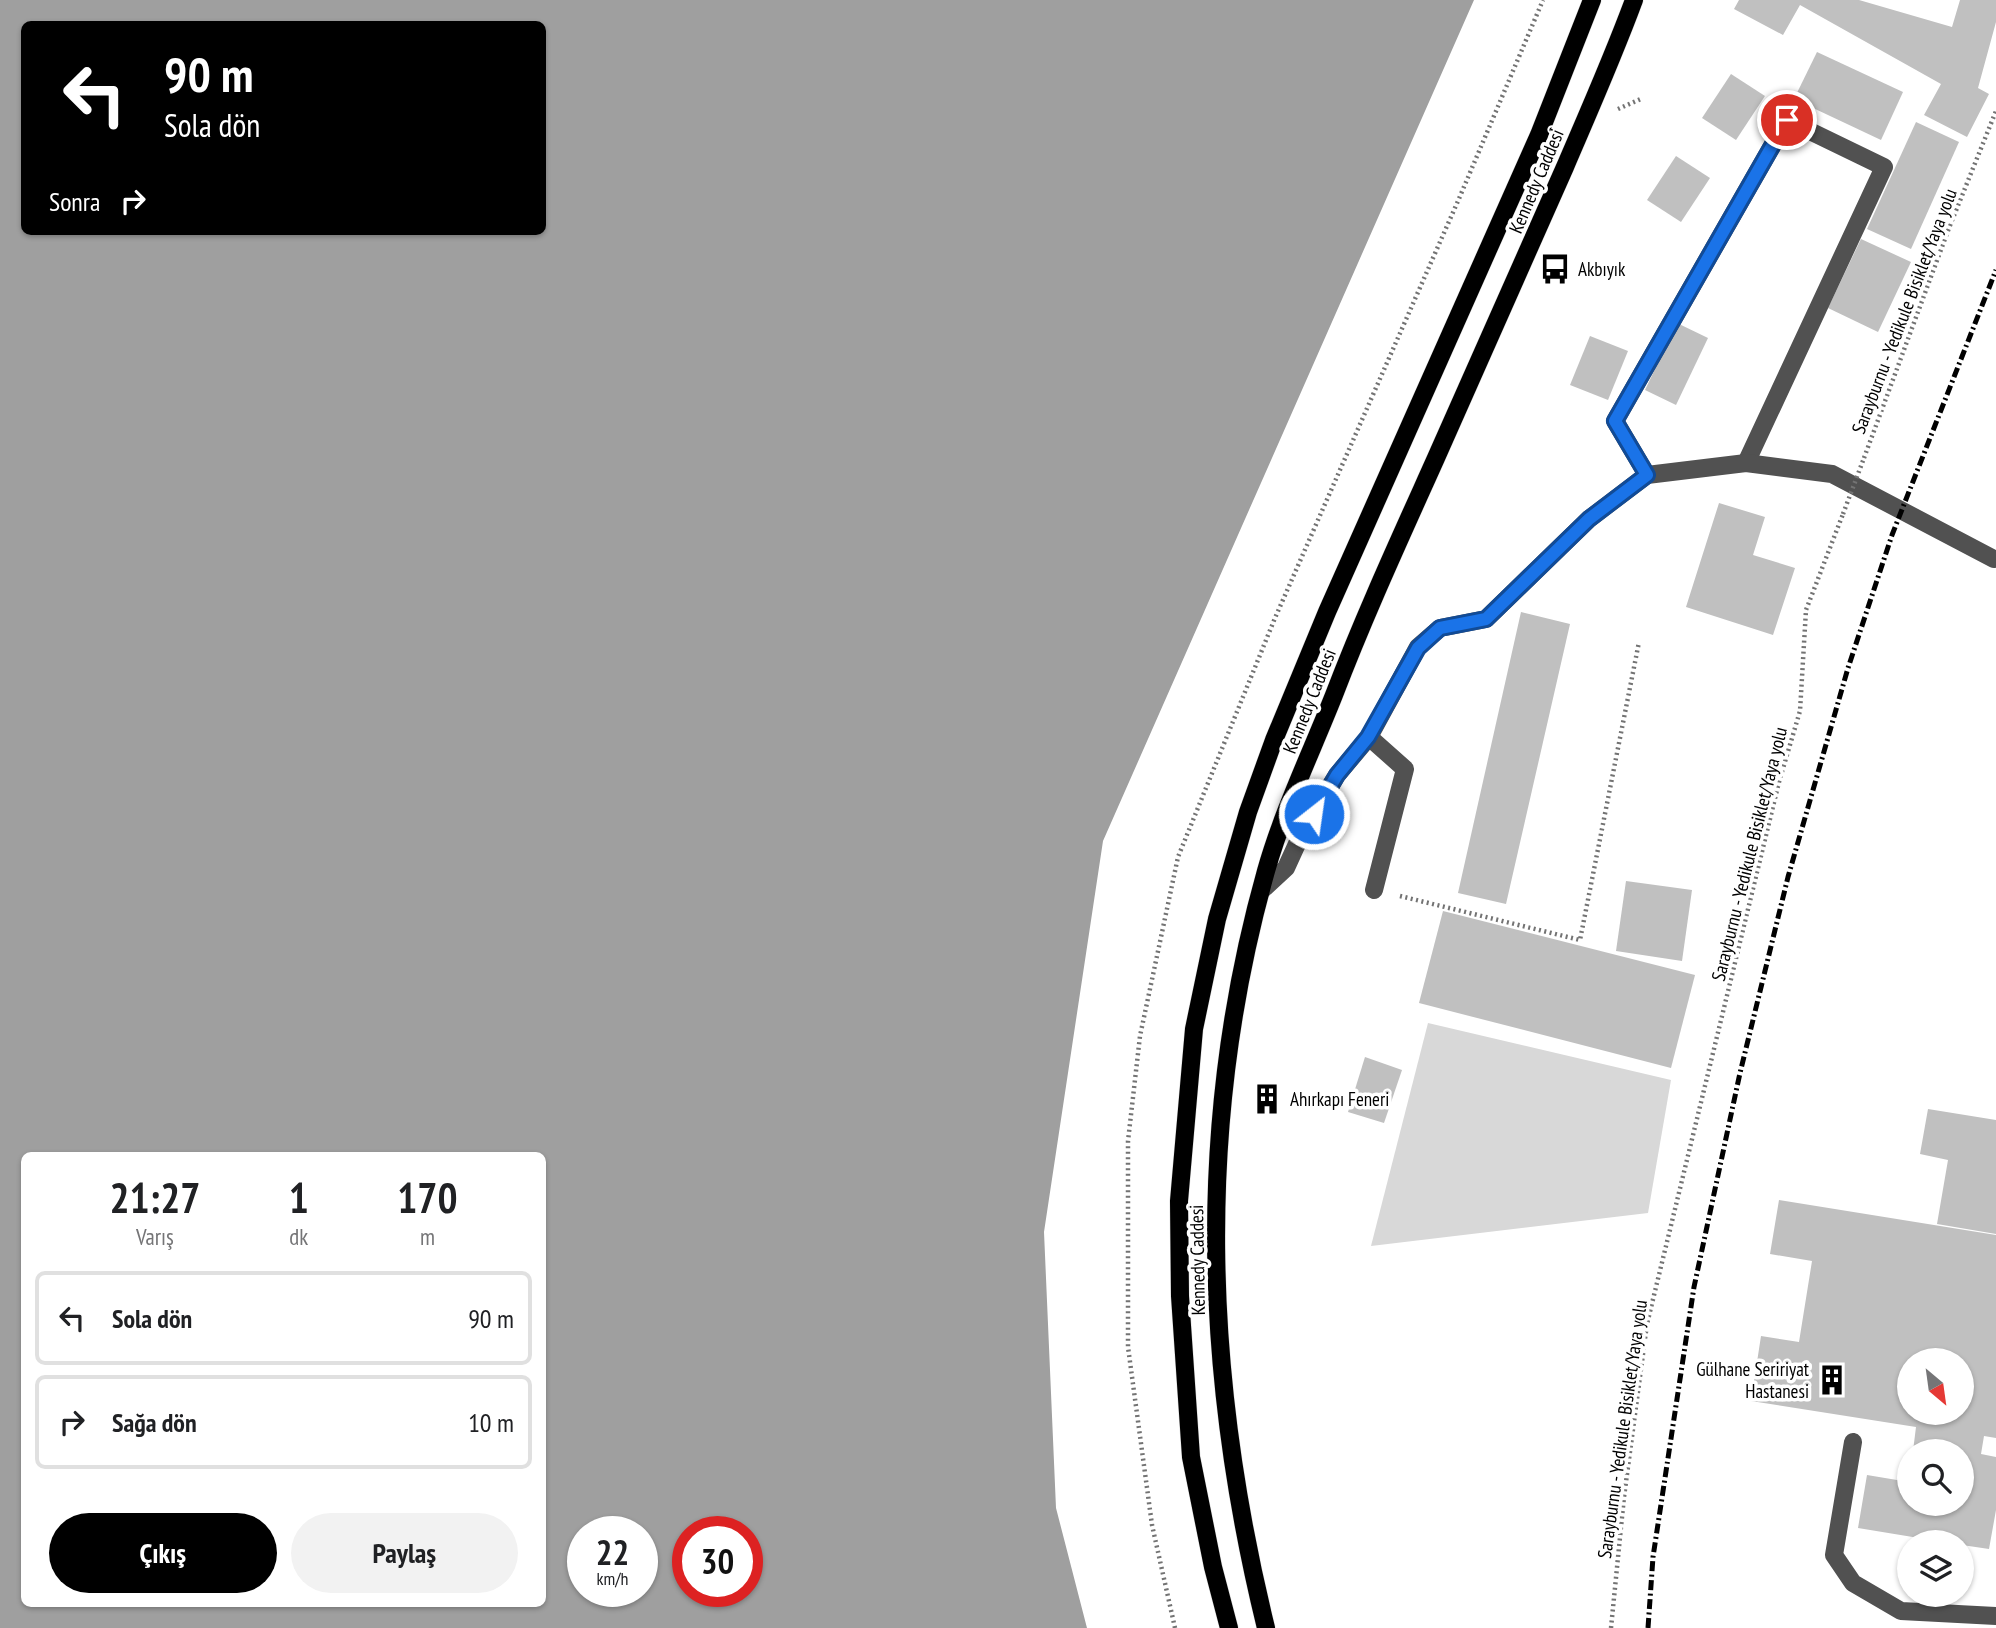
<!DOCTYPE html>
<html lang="tr">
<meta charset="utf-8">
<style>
:root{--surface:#fff;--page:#f2f2f2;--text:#202124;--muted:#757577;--line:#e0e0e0;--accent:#000}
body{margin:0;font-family:"PT Sans Narrow",sans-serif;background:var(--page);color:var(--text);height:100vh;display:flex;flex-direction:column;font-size:26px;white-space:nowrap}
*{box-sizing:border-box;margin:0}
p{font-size:23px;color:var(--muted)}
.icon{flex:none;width:38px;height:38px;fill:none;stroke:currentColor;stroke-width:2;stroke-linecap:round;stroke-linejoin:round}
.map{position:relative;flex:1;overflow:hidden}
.details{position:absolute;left:21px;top:1152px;width:525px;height:455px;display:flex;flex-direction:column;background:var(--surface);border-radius:10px;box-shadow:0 2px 5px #0004}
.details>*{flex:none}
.hud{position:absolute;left:21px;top:21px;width:525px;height:214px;border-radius:10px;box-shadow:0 2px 5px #0004;background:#000;color:#fff;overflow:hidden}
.needle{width:46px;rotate:151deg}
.fabs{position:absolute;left:1897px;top:1348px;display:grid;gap:14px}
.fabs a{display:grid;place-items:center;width:77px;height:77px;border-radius:50%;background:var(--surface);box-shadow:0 2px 5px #0004;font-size:35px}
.speed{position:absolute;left:567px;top:1516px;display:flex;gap:14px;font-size:35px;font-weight:700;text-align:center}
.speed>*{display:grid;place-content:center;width:91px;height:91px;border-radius:50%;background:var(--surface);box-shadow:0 2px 5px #0004;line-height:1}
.speed small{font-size:18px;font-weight:400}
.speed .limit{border:10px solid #d22;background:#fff;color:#111}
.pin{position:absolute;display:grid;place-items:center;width:60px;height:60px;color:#fff;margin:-30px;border:4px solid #fff;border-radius:50%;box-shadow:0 2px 7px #0007}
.me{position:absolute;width:77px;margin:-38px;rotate:30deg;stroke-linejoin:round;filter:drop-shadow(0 0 5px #0008)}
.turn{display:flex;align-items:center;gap:24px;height:147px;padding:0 28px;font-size:32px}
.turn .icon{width:91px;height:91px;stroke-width:2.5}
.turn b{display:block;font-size:49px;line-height:60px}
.then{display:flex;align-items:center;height:66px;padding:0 28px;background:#0003;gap:14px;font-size:26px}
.eta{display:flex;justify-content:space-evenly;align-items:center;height:119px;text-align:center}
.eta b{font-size:42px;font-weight:600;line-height:49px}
.cta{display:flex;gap:14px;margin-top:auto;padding:14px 28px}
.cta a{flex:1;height:80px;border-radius:42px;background:var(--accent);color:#fff;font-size:28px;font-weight:600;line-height:80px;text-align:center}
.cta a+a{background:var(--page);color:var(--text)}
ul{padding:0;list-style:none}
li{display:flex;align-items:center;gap:21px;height:94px;margin:0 14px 10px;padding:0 14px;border:4px solid var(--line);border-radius:10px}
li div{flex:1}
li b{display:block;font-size:26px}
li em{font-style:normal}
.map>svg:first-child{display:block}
</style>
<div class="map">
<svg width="1996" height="1628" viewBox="0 0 1996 1628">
<rect width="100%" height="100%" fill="#fff"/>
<polygon fill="#d8d8d8" points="1428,1023 1671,1080 1648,1213 1371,1246"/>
<path fill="#9f9f9f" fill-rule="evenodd" d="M 0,0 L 1474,0 L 1103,841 L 1044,1232 L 1056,1508 L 1087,1628 L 0,1628 ZM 24,24 L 542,24 L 542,231 L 24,231 ZM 24,1155 L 542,1155 L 542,1603 L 24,1603 ZM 583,1531 L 642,1531 L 642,1591 L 583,1591 ZM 688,1531 L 747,1531 L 747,1591 L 688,1591 Z"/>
<g fill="#c0c0c0" fill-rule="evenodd">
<polygon points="1739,0 1859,0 1952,27 1960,0 1996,0 1996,22 1978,88 1989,94 1967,137 1924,115 1941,84 1800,5 1783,35 1734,9"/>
<polygon points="1817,52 1903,92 1881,140 1794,99"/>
<polygon points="1731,74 1765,96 1736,140 1702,118"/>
<polygon points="1916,122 1959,142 1911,249 1867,229"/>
<polygon points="1676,156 1710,178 1681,222 1647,200"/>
<polygon points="1861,239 1911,262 1878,332 1828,308"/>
<polygon points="1677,323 1708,338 1676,405 1645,390"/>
<polygon points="1590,336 1628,351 1608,400 1570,385"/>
<polygon points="1719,503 1765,517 1753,555 1795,568 1773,635 1686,607"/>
<polygon points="1521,612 1570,624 1506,904 1458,893"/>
<polygon points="1626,881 1692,890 1682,961 1616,951"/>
<polygon points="1443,911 1695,975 1671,1068 1419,1003"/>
<polygon points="1365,1057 1402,1070 1384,1123 1348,1112"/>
<circle cx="1267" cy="1101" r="10"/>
<polygon points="1928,1109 1996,1120 1996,1234 1937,1224 1948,1160 1920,1154"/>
<path d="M 1779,1200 L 1996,1235 L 1996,1438 L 1984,1436 L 1981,1454 L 1996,1457 L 1996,1510 L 1989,1549 L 1962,1545 L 1962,1542 L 1943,1542 L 1858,1528 L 1867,1475 L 1909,1482 L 1909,1503 L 1962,1503 L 1962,1451 L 1913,1451 L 1916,1427 L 1751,1401 L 1761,1336 L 1799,1342 L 1812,1261 L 1770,1254 ZM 1909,1360 L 1962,1360 L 1962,1412 L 1909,1412 Z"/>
</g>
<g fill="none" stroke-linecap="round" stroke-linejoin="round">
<g stroke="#dbdbdb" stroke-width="19">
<g id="major">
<polyline points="1229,1628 1213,1567 1191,1457 1180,1296 1179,1201 1194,1029 1217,919 1248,812 1274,740 1327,612 1539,135 1592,0"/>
<path d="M 1266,1628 C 1204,1375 1195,1123 1266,871 C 1283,811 1311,753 1334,695 C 1365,614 1401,536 1436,458 C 1480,361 1523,264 1565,167 C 1589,111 1613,57 1634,0"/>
</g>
</g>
<g stroke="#737373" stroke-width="4.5" stroke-dasharray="2 3.5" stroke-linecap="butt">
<polyline points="1618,109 1643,98"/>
<polyline points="1864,458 1949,228 1996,111"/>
<polyline points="1400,896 1580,940 1639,642"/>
<polyline points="1175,1628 1152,1525 1128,1347 1128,1141 1140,1036 1178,857 1275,618 1458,201 1543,0"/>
<polyline points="1611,1628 1624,1497 1647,1324 1779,782 1800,711 1806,610 1843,514"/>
</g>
<g stroke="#515151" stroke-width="18">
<polyline points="1647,475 1615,421 1787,120 1884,167 1746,463"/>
<polyline points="1369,737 1405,769 1374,890"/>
<polyline points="1261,891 1286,868 1302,833 1337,775 1369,737 1418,647 1440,628 1486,619 1589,519 1647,475 1746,463 1832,474 1994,559"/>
<polyline points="1853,1442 1834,1555 1853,1583 1901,1611 1996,1616"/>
</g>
<use href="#major" stroke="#000" stroke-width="18"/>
<polyline stroke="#000" stroke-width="5" stroke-dasharray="10 3.5 2 3.5" stroke-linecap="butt" points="1648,1628 1653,1557 1694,1287 1740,1073 1788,877 1848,668 1892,535 1996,270"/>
<polyline stroke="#737373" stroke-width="4.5" stroke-dasharray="2 3.5" stroke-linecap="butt" points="1843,514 1864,458"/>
</g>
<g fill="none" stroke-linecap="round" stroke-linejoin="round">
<g stroke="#114b97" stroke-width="18">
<polyline id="route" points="1314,814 1337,775 1368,737 1418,648 1440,628 1486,619 1589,519 1647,475 1615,421 1787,120"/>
</g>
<use href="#route" stroke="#1a73e8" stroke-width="12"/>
</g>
<defs>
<g id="bus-bare" transform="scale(2.415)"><path d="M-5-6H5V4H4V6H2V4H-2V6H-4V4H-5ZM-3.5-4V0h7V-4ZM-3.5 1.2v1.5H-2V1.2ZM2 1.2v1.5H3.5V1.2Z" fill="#000" stroke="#fff" stroke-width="2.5" paint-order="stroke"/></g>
<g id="building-bare" transform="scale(2.415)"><path d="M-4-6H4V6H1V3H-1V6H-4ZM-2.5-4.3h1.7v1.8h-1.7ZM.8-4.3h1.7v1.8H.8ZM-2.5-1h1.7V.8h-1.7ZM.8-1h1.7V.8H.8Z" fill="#000" stroke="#fff" stroke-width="2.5" paint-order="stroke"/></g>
</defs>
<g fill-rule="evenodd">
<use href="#bus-bare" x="1555" y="269"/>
<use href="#building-bare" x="1267" y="1099"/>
<use href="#building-bare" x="1832" y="1380"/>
</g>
<g text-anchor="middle" stroke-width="7" stroke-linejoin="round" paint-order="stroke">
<g font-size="19" fill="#000" stroke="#fff">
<text transform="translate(1536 181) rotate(-67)" y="7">Kennedy Caddesi</text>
<text transform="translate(1904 311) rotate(-69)" y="7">Sarayburnu - Yedikule Bisiklet/Yaya yolu</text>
<text transform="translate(1309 701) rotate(-68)" y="7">Kennedy Caddesi</text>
<text transform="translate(1749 854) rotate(-76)" y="7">Sarayburnu - Yedikule Bisiklet/Yaya yolu</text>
<text transform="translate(1197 1260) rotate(-91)" y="7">Kennedy Caddesi</text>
<text transform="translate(1622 1429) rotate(-82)" y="7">Sarayburnu - Yedikule Bisiklet/Yaya yolu</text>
</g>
<g font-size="19" fill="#000" stroke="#fff" text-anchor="start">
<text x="1578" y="276">Akbıyık</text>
<text x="1290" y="1106">Ahırkapı Feneri</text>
<text x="1809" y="1376" text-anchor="end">Gülhane Seririyat<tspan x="1809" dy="22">Hastanesi</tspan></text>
</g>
</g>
</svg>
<div class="fabs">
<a><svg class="needle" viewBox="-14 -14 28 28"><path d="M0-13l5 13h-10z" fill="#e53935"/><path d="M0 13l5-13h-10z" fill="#757577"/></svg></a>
<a><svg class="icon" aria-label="search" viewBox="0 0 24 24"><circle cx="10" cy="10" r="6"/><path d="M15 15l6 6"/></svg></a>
<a><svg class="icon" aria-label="layers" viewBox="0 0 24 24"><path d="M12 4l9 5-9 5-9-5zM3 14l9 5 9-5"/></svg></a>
</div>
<div class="speed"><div>22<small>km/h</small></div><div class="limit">30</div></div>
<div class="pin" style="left:1787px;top:120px;background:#d93025"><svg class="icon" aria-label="arrive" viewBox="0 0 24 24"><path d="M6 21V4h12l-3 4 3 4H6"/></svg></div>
<svg class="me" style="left:1314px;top:814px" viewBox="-20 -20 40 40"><circle r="17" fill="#1a73e8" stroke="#fff" stroke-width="3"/><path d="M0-11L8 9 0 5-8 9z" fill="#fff"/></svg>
<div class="hud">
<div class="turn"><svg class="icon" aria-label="left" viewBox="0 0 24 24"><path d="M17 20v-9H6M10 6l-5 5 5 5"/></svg><div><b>90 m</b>Sola dön</div></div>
<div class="then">Sonra<svg class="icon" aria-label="right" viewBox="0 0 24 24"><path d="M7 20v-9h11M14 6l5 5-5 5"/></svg></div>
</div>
<section class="details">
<div class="eta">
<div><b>21:27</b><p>Varış</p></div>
<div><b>1</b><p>dk</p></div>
<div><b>170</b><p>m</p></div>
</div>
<ul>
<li><svg class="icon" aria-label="left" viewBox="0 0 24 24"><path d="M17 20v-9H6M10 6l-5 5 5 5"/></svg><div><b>Sola dön</b></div><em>90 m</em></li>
<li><svg class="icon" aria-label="right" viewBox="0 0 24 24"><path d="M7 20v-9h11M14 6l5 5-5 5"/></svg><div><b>Sağa dön</b></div><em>10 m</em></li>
</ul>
<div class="cta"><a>Çıkış</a><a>Paylaş</a></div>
</section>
</div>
